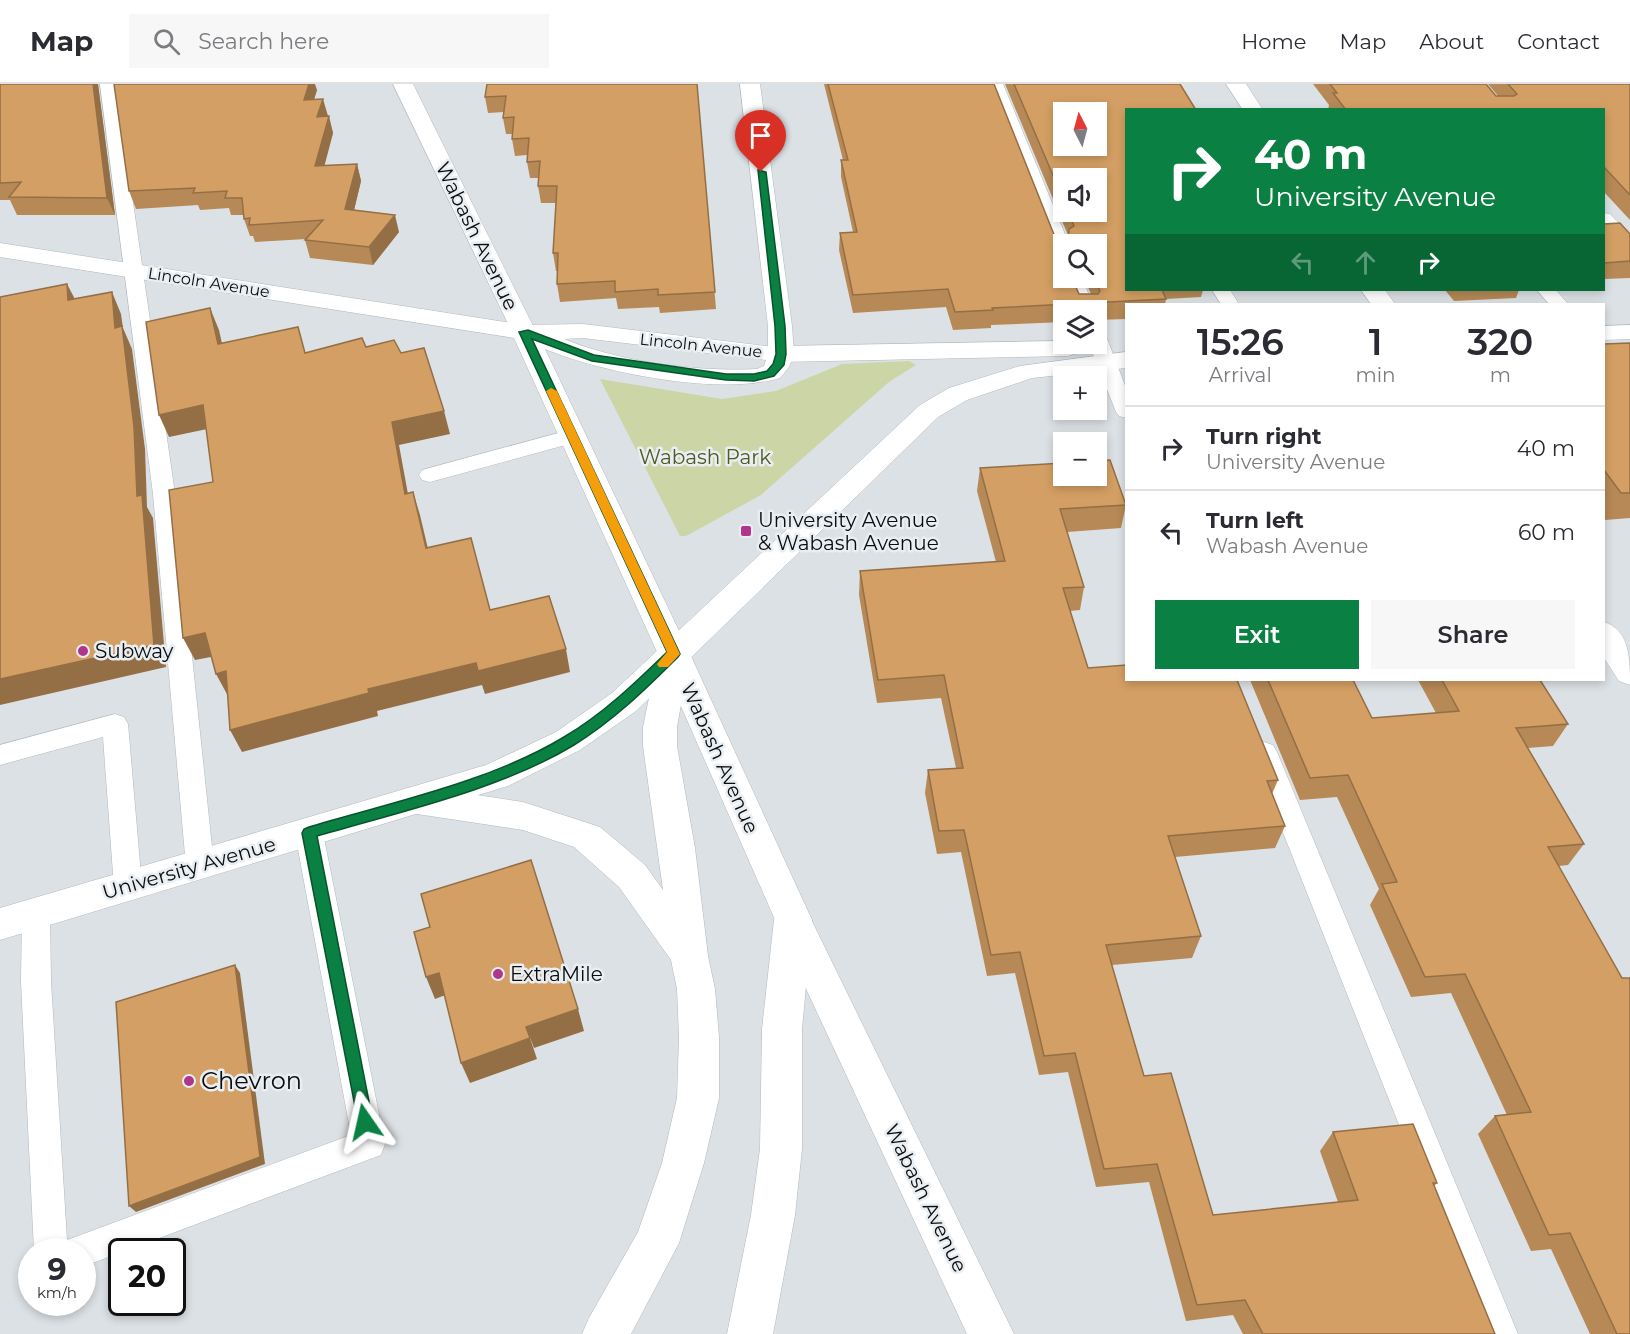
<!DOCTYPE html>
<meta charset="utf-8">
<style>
:root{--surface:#fff;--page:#f7f7f7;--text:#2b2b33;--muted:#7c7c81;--line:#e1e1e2;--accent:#0b8043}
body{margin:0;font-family:Montserrat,sans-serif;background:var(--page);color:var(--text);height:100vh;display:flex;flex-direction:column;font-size:22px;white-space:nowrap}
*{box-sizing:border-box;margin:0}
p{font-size:20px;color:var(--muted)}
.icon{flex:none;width:33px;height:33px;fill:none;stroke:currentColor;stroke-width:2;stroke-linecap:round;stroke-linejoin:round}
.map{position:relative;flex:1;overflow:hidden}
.side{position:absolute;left:1125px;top:219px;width:480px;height:378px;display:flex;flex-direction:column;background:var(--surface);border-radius:0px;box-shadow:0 3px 9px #0003}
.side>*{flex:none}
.banner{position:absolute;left:1125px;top:24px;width:480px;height:183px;border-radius:0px;box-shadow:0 3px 9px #0003;background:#0b8043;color:#fff;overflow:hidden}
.needle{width:39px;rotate:354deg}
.fabs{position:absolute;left:1053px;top:18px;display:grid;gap:12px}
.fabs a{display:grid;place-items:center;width:54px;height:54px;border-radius:0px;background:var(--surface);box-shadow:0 3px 9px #0003;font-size:30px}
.speed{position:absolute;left:18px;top:1154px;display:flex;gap:12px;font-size:30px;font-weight:700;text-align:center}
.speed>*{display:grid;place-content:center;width:78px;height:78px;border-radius:50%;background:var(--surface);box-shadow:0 3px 9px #0003;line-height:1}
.speed small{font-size:15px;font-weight:400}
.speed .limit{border:3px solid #111;border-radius:9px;background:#fff;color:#111}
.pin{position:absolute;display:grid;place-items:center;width:51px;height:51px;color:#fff;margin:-62px -26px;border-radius:50% 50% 50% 0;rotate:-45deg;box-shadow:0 0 6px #0007}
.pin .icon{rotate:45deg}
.me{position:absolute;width:66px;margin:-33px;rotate:349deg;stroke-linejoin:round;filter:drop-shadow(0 0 4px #0008)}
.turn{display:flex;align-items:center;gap:21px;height:126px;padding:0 30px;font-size:27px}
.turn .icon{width:78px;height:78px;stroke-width:2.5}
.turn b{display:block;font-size:42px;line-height:51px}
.lanes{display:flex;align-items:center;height:57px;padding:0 30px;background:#0003;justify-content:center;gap:30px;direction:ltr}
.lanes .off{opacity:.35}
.eta{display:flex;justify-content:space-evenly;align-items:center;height:102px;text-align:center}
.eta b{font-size:36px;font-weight:600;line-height:42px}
.action{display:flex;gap:12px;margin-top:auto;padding:12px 30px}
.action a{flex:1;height:69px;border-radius:0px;background:var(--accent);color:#fff;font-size:24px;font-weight:600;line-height:69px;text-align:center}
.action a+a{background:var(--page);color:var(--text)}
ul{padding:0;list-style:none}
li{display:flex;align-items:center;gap:18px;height:84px;padding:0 30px;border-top:2px solid var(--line)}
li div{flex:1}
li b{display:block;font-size:22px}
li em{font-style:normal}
header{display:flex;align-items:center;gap:36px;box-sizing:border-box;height:84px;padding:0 30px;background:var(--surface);border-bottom:2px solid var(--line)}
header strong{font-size:28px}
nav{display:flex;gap:33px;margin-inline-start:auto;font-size:21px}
.search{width:420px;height:54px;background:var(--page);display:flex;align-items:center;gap:15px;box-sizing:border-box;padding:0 21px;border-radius:0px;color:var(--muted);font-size:22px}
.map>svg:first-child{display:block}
</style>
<header>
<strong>Map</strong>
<div class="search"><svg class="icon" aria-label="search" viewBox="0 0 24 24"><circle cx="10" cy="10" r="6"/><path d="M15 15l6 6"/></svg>Search here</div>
<nav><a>Home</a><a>Map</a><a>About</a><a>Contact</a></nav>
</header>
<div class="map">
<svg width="1630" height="1250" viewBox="0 0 1630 1250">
<rect width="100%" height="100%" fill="#dce1e5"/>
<polygon fill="#ccd5a6" points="909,277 916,281 889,298 761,411 686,452 680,452 600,295 722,315 776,307 842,280"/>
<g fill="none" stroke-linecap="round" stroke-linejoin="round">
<g stroke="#b3b8bb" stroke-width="1">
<g id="lane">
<polygon points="100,0 116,0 175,410 214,782 210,790 200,794 190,790 186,782 153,410"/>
<polygon points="987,0 1003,0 1069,160 1064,160 1064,175 1058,174 1055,170"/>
<polygon points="1604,129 1610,130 1630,151 1630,167 1624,166 1604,144"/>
<polygon points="1064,194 1082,194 1095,226 1077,226"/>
<polygon points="1212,206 1230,206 1239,220 1221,220"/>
<polygon points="1537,206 1556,206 1568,220 1549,220"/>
<polygon points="1096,246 1103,248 1106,252 1126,304 1126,334 1119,332 1116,328 1089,260 1096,260"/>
<polygon points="573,345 580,347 584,352 580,357 430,398 422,396 419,391 422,386"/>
<polygon points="115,630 124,633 128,640 142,803 138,811 128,815 118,811 114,803 103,653 0,681 0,661"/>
<polygon points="1264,658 1273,661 1277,668 1518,1250 1482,1250 1251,668 1255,661"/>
<polygon points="309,738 319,741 323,749 385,1060 381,1071 82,1183 82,1167 34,1167 21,898 22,830 26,821 36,818 46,821 50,830 51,898 67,1156 351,1051 295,749 299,741"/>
</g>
</g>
<g stroke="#b3b8bb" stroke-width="1">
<g id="street">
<polygon points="393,0 413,0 536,248 533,253 524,255 515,253 512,248"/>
<polygon points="740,0 760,0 792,242 794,270 790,275 781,278 772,275 768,270 768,242"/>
<polygon points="1226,0 1246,0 1263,26 1243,26"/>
<polygon points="1361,206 1385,206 1395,220 1371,220"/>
<polygon points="793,820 806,825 1014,1250 967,1250 774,836 780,825"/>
</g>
</g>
<g stroke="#b3b8bb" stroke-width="1">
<g id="secondary">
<path d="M 0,159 L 524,241 L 583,240 L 790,265 L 794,270 L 789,283 L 780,294 C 719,312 603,289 545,265 L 690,570 L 812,836 L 806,847 L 793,852 L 780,847 L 658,570 L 514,254 L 0,173 ZM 583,254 L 766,276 L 764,282 L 757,285 C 695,288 620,278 564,255 Z"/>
<path d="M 1604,538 C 1630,546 1630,576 1630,601 L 1619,597 L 1604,574 Z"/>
</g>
</g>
<g stroke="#b3b8bb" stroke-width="1">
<g id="primary">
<polygon points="1630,241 1630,255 1604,256 1604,242"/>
<polygon points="1064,257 1064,260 1078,260 1081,264 1077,269 1068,272 781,278 772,275 768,270 772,265 781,262"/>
<polygon points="1126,268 1126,284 1032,294 967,316 938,333 636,627 580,666 508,702 0,856 0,824 486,681 556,648 612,609 920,321 949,304 1020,282"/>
</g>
</g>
<g stroke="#b3b8bb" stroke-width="1">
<g id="highway">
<polygon points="674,558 685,562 690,570 677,643 677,662 695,764 708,872 715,905 719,953 719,1014 704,1079 679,1159 631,1250 582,1250 589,1234 638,1148 662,1079 677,1014 679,953 677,905 671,876 619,803 574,763 523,746 417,730 405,726 400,716 405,706 417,702 523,718 600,743 645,781 663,806 643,662 643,643 658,570 663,562"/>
<polygon points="793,820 806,825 812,836 802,945 802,1065 795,1131 773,1250 727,1250 751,1131 760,1065 762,945 774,836 780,825"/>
</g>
</g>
<use href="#lane" fill="#fff" fill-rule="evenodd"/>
<use href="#street" fill="#fff" fill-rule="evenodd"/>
<use href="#secondary" fill="#fff" fill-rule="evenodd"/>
<use href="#primary" fill="#fff" fill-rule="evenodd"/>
<use href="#highway" fill="#fff" fill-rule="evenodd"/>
</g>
<g fill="#b68956" fill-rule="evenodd">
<polygon points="0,0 98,0 115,131 17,131 10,116 0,116"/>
<polygon points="697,0 716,225 660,229 659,223 618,225 616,214 560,218 557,200 558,187 556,187 553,169 556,119 541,119 538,102 539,94 530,94 527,78 527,71 515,72 512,55 512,50 506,50 503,34 504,28 488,29 485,13"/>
<path d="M 824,0 L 994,0 L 1055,153 L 1060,159 L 1067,159 L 1068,151 L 1005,0 L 1180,0 L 1126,206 L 1203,206 L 1201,213 L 1166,215 L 1165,220 L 1126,220 L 1126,235 L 1096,236 L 1096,226 L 1064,226 L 1064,238 L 991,241 L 991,244 L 953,246 L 946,223 L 853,229 L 839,166 L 840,149 L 853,148 L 841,93 L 841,76 L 843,76 ZM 1064,94 L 1096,128 L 1064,128 ZM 1064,160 L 1096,160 L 1096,194 L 1084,194 L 1091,210 L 1079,210 L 1064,194 Z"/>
<polygon points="1313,0 1486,0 1496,12 1498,12 1488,0 1630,0 1630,136 1604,108 1604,26 1328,26 1329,21"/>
<polygon points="317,6 314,15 328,32 333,49 324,81 357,80 361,97 354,126 399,148 373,181 310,174 305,156 306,155 255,158 253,152 250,152 244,135 243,131 231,131 229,124 200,126 198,121 136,125 129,107"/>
<polygon points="1604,140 1630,150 1630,194 1604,195"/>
<polygon points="1445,206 1519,206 1516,214 1454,217"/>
<polygon points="1630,259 1630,434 1605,436 1604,434 1604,260"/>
<polygon points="980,384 1126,421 1121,444 1067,448 1084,503 1080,526 1070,527 1088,584 1278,696 1272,710 1285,742 1275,764 1175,773 1201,852 1192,874 1112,881 1144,992 1213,1131 1338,1118 1320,1067 1333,1048 1437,1099 1434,1102 1495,1250 1243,1250 1233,1231 1186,1237 1149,1098 1096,1103 1068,988 1039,991 1015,889 987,892 961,768 937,770 925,709 928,686 956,684 941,614 877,619 859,511 860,487 996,478 977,407"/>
<polygon points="1250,596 1353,596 1372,634 1436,629 1418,596 1540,596 1568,640 1553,662 1528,664 1584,760 1568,781 1559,782 1630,1250 1590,1250 1551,1165 1531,1167 1478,1050 1495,1032 1507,1031 1451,909 1411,913 1370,821 1379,805 1337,713 1300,716"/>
</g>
<g fill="#946f46">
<polygon points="93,0 98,0 115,131 107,114"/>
<polygon points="309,0 315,0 317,6 309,32 304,16"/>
<polygon points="323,15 328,32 322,50 317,33"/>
<polygon points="329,32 333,49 320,99 315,82"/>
<polygon points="357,80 361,97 350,143 345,125"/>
<polygon points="395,131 399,148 373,181 369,163"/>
<polygon points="67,200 78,221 68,216"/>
<polygon points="112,208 121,230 123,244 132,265 145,365 147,423 153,434 166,583 0,621 0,595 137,412 115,244"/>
<polygon points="210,224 219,246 227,282 218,260"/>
<polygon points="203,321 212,344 169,353 159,331"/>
<polygon points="444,327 450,350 399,361 412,432 405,410 392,338"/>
<polygon points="413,408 420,431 433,486 426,464"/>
<polygon points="205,549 216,572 195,576 183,554"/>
<polygon points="566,565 570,588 485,610 482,601 377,627 378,632 242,668 230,646 368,605 476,579"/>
<polygon points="226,587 228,612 216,590"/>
<polygon points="235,881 240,889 265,1080 136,1128 129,1122"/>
<polygon points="439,889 448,910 435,915 426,893"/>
<polygon points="578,925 584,947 534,964 526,943"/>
<polygon points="530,954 537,975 470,999 461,979"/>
</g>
<g fill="#d49f64" stroke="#946f46" stroke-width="1.5" fill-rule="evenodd">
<polygon points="0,0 93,0 107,114 9,113 21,98 0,99"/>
<polygon points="114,0 309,0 304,16 323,15 317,33 329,32 315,82 357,80 345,125 395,131 369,163 305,156 323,136 249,141 250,134 244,135 242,114 225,114 227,107 193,109 195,104 129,107"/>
<polygon points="487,0 697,0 715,208 658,211 658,205 615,208 615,197 557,200 558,169 553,169 557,102 538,102 540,77 527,78 529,54 512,55 514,33 503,34 506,12 485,13"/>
<path d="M 828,0 L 994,0 L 1055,153 L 1060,159 L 1068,159 L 1069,145 L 1074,142 L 1068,128 L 1096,128 L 1096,94 L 1064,94 L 1064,117 L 1014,0 L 1180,0 L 1196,26 L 1126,26 L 1126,206 L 1162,206 L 1166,215 L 992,224 L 993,226 L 955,228 L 948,205 L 853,211 L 840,149 L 857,148 L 841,76 L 848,76 ZM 1064,28 L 1096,28 L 1096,62 L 1064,62 ZM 1064,160 L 1096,160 L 1096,194 L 1094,194 L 1100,207 L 1098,210 L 1079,210 L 1072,194 L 1064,194 Z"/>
<polygon points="1330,0 1486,0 1496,12 1514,12 1517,10 1508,0 1630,0 1630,111 1604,83 1604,26 1346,26 1333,9 1337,9"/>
<polygon points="1620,139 1630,150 1630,177 1604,179 1604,140"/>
<polygon points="67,200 68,216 112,208 115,244 122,242 134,343 137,412 142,411 154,561 0,595 0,213"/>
<polygon points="210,224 218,260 298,243 305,269 362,254 366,263 394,256 401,269 424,264 444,327 392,338 405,410 413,408 426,464 471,454 490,526 549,512 566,565 478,587 476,579 368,605 369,609 230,646 226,587 216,590 205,549 183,554 169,406 213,398 203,321 159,331 146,238"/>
<polygon points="1630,259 1630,409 1621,409 1604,386 1604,260"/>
<polygon points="1110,376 1126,421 1060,425 1084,503 1063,504 1088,584 1126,581 1126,596 1237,596 1278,696 1267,697 1285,742 1168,752 1201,852 1106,861 1144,992 1171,989 1213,1131 1358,1116 1333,1048 1413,1040 1437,1099 1433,1099 1495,1250 1263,1250 1245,1216 1197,1221 1157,1080 1104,1085 1075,969 1044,972 1020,868 991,871 964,746 939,747 928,686 963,684 944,591 878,596 860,487 1005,477 980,384 1064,379 1064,392 1096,392 1096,377"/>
<polygon points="1268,596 1353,596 1372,634 1459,627 1442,596 1540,596 1568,640 1516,644 1584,760 1548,763 1622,894 1630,894 1630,1250 1617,1250 1570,1149 1549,1151 1495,1032 1531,1028 1465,890 1425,893 1382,800 1397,798 1348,691 1310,694"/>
<polygon points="531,776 578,925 526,943 530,954 461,979 439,889 426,893 414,848 430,843 421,810"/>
<polygon points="235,881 260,1073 129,1122 116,918"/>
</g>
<path fill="#0b8043" stroke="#07532c" stroke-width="1.5" d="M 758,86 L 766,88 L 785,242 L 786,270 L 784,281 L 774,292 L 754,297 L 726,296 L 592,277 L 532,255 L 680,570 L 678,573 C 646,605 613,637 574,661 C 502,705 399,728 317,752 L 373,1038 L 371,1043 L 365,1046 L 359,1043 L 302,749 L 304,745 L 309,743 C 390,719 492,697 564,653 C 603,630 635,599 667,568 L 519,248 L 528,246 L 594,271 L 726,290 L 754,290 L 767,287 L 773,280 L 776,270 L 775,242 Z"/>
<polygon fill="#f59e0b" points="551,304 557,307 680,570 668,583 659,583 657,580 667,568 546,307"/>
<g fill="#af368a" stroke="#e9eef2" stroke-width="2">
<rect x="740" y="441" width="12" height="12" rx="3"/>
<circle cx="83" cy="567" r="6"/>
<circle cx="498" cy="890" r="6"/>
<circle cx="189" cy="997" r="6"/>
</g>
<g text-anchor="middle" stroke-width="5" stroke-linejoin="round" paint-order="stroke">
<g font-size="16" fill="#0a0c0d" stroke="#e9eef2">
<text transform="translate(209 198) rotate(9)" y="6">Lincoln Avenue</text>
<text transform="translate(701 261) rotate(6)" y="6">Lincoln Avenue</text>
</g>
<g font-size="20" fill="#0a0c0d" stroke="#e9eef2">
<text transform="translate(477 152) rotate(64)" y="7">Wabash Avenue</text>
<text transform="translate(720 674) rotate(66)" y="7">Wabash Avenue</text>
<text transform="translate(189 784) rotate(-16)" y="7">University Avenue</text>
<text transform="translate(926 1114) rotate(64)" y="7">Wabash Avenue</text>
</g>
<g font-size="20" fill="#515821" stroke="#e9eef2">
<text x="705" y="380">Wabash Park</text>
</g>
<g font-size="20" fill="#0a0c0d" stroke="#e9eef2" text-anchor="start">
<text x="758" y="443">University Avenue<tspan x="758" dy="23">&amp; Wabash Avenue</tspan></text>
<text x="95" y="574">Subway</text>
<text x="510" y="897">ExtraMile</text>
</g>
<g font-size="24" fill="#0a0c0d" stroke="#e9eef2" text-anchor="start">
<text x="201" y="1005">Chevron</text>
</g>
</g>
</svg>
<div class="fabs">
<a><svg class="needle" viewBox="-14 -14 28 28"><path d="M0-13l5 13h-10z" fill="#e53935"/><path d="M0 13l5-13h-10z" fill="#7c7c81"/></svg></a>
<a><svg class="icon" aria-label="sound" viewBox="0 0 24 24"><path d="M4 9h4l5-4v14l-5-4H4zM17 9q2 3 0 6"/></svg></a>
<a><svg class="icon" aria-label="search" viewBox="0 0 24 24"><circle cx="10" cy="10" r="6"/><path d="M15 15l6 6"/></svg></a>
<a><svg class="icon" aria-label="layers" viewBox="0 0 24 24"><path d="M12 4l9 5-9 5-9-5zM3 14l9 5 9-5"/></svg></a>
<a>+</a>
<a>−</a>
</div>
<div class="speed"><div>9<small>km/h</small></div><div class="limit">20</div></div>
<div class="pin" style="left:761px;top:88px;background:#d93025"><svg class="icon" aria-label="arrive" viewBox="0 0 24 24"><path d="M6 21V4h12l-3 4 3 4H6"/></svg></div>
<svg class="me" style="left:365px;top:1038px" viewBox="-20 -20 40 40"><path d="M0-17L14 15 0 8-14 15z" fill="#0b8043" stroke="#fff" stroke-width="4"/></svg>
<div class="banner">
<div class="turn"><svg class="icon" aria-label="right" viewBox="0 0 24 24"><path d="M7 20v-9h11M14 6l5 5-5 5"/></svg><div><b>40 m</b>University Avenue</div></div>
<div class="lanes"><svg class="icon off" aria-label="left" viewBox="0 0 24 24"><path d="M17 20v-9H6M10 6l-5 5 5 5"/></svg><svg class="icon off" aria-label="ahead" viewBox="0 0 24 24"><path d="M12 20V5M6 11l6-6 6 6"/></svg><svg class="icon" aria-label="right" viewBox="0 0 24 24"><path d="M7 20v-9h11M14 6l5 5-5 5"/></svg></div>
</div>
<section class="side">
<div class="eta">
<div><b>15:26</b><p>Arrival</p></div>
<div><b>1</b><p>min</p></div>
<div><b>320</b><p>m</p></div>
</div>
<ul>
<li><svg class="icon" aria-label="right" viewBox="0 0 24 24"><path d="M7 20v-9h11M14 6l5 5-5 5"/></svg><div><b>Turn right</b><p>University Avenue</p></div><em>40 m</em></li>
<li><svg class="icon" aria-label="left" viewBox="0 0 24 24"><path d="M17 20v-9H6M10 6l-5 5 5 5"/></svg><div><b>Turn left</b><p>Wabash Avenue</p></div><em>60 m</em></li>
</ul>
<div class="action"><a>Exit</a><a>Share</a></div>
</section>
</div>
